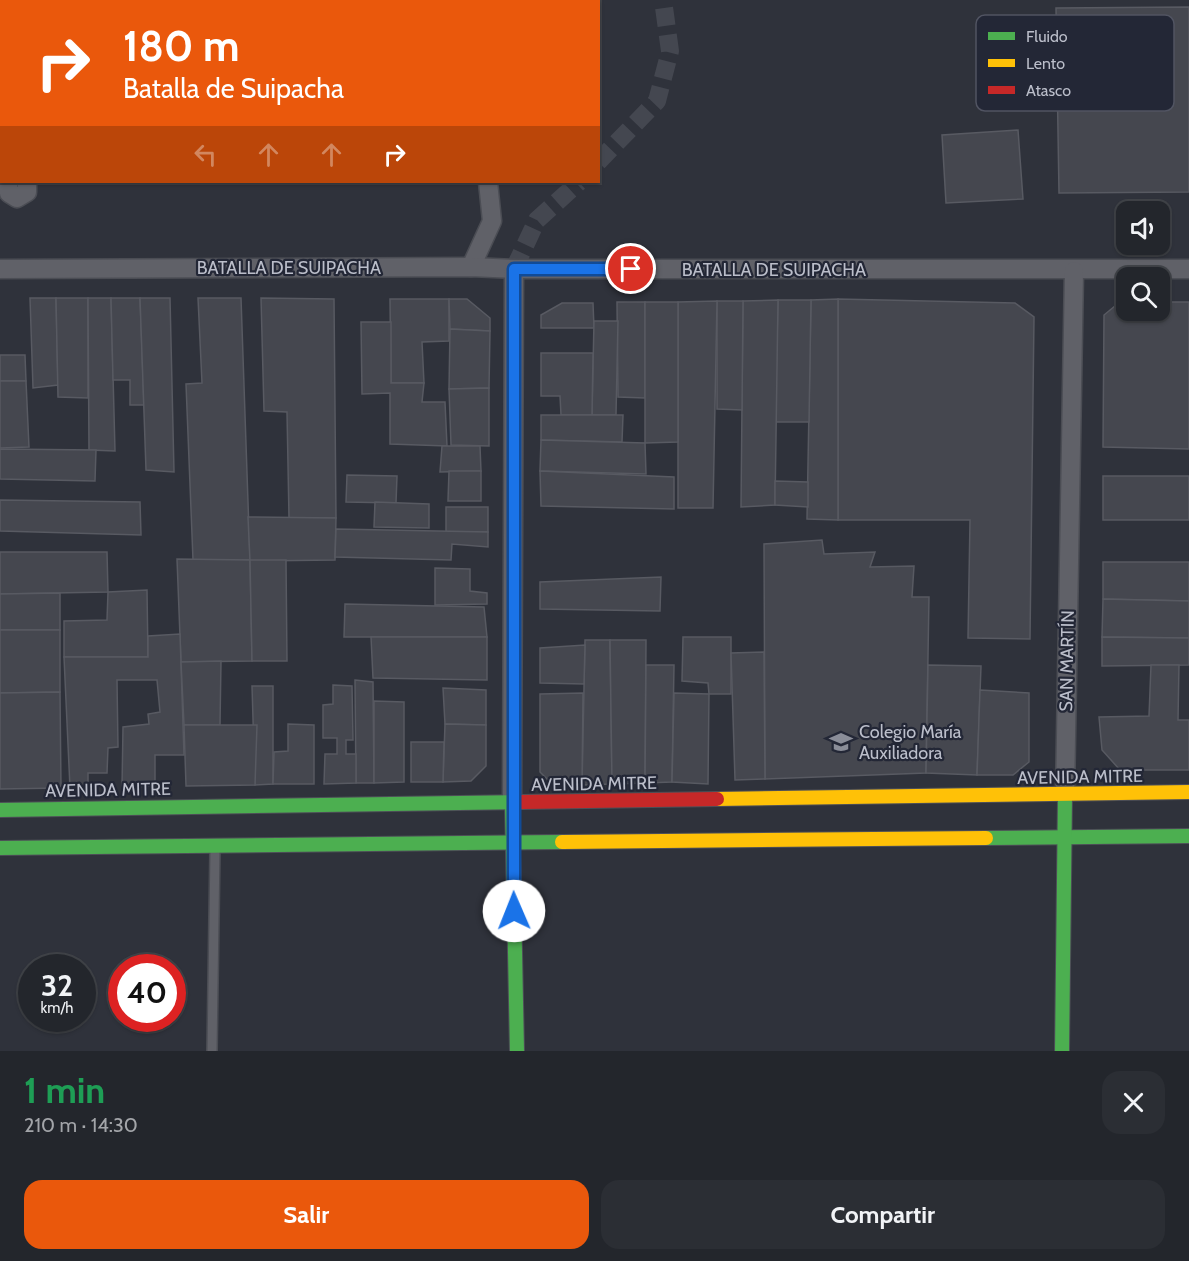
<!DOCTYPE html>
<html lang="es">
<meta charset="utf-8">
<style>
:root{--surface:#23262c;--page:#2b2e34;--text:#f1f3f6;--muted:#a3a5a9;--line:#404348;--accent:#ea580c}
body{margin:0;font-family:Cabin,sans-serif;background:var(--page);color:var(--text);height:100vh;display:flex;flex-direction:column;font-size:22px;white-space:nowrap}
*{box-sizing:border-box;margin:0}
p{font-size:20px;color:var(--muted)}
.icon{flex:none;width:33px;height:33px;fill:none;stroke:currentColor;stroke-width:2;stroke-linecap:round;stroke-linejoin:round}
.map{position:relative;height:1051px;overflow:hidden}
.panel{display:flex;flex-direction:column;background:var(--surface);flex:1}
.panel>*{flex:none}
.guide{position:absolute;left:0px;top:0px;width:600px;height:183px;box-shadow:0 2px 4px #0004,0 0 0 2px var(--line);background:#ea580c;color:#fff;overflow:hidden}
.tools{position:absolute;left:1116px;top:201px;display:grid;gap:12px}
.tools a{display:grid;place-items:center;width:54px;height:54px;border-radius:12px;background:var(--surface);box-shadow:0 2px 4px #0004,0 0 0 2px var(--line);font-size:30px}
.speed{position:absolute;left:18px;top:954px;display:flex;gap:12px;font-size:30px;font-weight:700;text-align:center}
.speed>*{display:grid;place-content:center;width:78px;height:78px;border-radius:50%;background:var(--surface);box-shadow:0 2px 4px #0004,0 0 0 2px var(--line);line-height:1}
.speed small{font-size:15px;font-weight:400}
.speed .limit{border:9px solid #d22;background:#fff;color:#111}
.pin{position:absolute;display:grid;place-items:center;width:51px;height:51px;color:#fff;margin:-26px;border:3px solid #fff;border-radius:50%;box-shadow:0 2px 6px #0007}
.me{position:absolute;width:66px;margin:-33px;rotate:359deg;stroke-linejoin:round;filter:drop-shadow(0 0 4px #0008)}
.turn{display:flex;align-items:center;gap:21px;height:126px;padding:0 24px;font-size:27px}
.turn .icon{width:78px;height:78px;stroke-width:2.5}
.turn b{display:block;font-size:42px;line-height:51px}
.lanes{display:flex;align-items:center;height:57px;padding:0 24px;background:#0003;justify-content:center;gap:30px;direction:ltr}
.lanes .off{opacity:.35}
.round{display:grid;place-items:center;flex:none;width:63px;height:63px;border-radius:18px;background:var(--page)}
.overview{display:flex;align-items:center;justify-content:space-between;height:102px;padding:0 24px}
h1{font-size:36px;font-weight:800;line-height:45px;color:#1e9e55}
.button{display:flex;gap:12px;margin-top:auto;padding:12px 24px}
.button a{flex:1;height:69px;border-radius:18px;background:var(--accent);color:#fff;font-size:24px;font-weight:800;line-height:69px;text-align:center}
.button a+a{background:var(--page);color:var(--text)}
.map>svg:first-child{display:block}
</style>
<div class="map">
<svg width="1189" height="1051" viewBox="0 0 1189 1051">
<rect width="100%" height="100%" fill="#2f323b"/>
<g fill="#45474f" stroke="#585a62" stroke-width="1.5">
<polygon points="1189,7 1189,192 1059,193 1056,8"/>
<polygon points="1018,130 1023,199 946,203 942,135"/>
<polygon points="30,298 56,298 58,385 33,388"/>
<polygon points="56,298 88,298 88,398 58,397"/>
<polygon points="88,298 111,298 115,451 89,450"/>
<polygon points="111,298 140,298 144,405 130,405 130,380 113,380"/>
<polygon points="140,298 170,298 174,472 146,470"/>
<polygon points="198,298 241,298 250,560 193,560 186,384 202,383"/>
<polygon points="261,298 334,299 336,518 289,518 287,412 264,411"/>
<polygon points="390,299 449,299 449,341 422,342 424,383 391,383"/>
<polygon points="449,299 467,299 490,318 490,331 450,329"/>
<polygon points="838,299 1015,303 1034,317 1030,639 968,638 970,520 838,520"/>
<polygon points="838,299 838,520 807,519 811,300"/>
<polygon points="778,300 811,300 809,422 775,422"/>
<polygon points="778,300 775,505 741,507 743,301"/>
<polygon points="717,301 743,301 742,410 717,409"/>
<polygon points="717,301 713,508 678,508 678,302"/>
<polygon points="1121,301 1126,302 1126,310 1160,310 1160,302 1189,302 1189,449 1103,447 1104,315"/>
<polygon points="617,302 645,302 645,398 618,397"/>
<polygon points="645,302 678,302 678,442 645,443"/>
<polygon points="562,303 593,303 594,328 541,328 541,315"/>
<polygon points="594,321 618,321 616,415 592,415"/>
<polygon points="361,322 391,322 391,383 424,383 422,402 445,402 447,446 390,444 390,393 362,394"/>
<polygon points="450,329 490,331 489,388 449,389"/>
<polygon points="541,353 593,353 592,415 561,415 560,396 541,396"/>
<polygon points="0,355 25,355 26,381 0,381"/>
<polygon points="0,381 26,381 29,447 0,448"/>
<polygon points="489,388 489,446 451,445 449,389"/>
<polygon points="541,415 623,415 622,442 541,440"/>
<polygon points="541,440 645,443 646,474 540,471"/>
<polygon points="442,446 480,446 481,471 440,472"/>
<polygon points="0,449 96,450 95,481 0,479"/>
<polygon points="449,471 481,471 481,501 448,501"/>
<polygon points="540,471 674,477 674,509 541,506"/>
<polygon points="347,475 397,476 396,503 346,502"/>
<rect x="1103" y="476" width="86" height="44"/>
<polygon points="775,481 808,482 808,507 775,505"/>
<polygon points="0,500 140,502 141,535 0,531"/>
<polygon points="375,502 429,504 429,528 374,527"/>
<rect x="446" y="507" width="42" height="25"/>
<polygon points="248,517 336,518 335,560 250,561"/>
<polygon points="336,529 488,532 488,547 452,544 451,560 335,557"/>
<polygon points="822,540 824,554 875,552 870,567 914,566 912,597 929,597 926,773 765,779 764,544"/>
<polygon points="0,552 107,552 108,592 0,594"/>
<polygon points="177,559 250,560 252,661 181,662"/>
<polygon points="250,560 286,560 287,661 252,661"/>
<polygon points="1103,562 1189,562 1189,601 1103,599"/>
<polygon points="435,568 470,569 470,591 487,593 487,604 435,605"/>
<polygon points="661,577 660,611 540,609 540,582"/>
<polygon points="147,590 148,657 64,657 64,621 107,620 108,592"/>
<polygon points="60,593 60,630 0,630 0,594"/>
<polygon points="1103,599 1189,601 1189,638 1102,637"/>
<polygon points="345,604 484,607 487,637 344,637"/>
<polygon points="0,630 60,630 60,692 0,693"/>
<polygon points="180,634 184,755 155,755 155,786 122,787 123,727 149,724 148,714 160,712 157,680 117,680 118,747 108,748 107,773 88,773 88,788 70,788 64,657 148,657 148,636"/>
<polygon points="371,637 487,637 487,680 373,678"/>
<polygon points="683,637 731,637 731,694 709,694 708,683 682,681"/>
<polygon points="1102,637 1189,638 1189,665 1102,666"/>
<polygon points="585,640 610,640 612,784 582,785"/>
<polygon points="610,640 646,640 645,783 612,784"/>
<polygon points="585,645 584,684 540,683 540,648"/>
<polygon points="764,652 765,779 735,780 731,653"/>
<polygon points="221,661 220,725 184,725 181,662"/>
<polygon points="646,665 674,665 672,782 645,783"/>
<polygon points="928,665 981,666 977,775 926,773"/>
<polygon points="1151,665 1179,665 1178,720 1189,720 1189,770 1120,770 1102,750 1099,717 1149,716"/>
<polygon points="355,680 373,682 374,783 356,783"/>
<polygon points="333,685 352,686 353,740 346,740 346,754 356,754 356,783 324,784 325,754 337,754 337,738 323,738 323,705 333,704"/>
<polygon points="252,686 273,686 273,784 255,785"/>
<polygon points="443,688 486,690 486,725 445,724"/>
<polygon points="980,690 1029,693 1029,762 1013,775 977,775"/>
<polygon points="60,692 61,788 0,789 0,693"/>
<polygon points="583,693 582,785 554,786 540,772 540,694"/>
<polygon points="674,693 709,694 708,784 672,782"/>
<polygon points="374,701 404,702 404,782 374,783"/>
<polygon points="288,724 314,725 314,784 273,784 274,752 288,751"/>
<polygon points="445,724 486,725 486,766 471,781 443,782"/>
<polygon points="184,725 257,725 255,785 186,786"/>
<polygon points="411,742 444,742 443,782 411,782"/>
</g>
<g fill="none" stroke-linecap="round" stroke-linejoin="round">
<g stroke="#444750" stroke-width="18" stroke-dasharray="18 9" stroke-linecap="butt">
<polyline points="598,162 657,101 670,51 663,0"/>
<polyline points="514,269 537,220 579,182"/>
</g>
<g stroke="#4b4d54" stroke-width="12">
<polyline id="lane" points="212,1051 215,850"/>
</g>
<g stroke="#4b4d54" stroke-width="21">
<g id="street">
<polyline points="17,0 17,2"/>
<polyline points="445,0 445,2"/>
<polyline points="0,136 2,137"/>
<polyline points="8,182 9,193 17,198 27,192 27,182"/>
<polyline points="471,267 492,221 488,182"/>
<polyline points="0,269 471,267 514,269 1189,269"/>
<polyline points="1065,795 1074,271"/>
<polyline points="512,803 514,269"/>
</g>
</g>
<g stroke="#4d4f57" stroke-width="16">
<g id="fast">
<polyline points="512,803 517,1051"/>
<polyline points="0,810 522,802"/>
<polyline points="986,838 1189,836"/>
<polyline points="0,848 562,842"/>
<polyline points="1062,1051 1065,795"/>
</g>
</g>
<g stroke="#4d4f57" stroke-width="16">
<g id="slow">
<polyline points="717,799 1189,792"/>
<polyline points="562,842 986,838"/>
</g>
</g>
<g stroke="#4d4f57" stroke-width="16">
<polyline id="jam" points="522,802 717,799"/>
</g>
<use href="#lane" stroke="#606168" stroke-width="9"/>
<use href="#street" stroke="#606168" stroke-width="18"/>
<use href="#fast" stroke="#4caf50" stroke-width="14"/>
<use href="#slow" stroke="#ffc107" stroke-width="14"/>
<use href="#jam" stroke="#c62828" stroke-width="14"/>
</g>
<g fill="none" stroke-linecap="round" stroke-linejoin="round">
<g stroke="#114b97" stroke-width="15">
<polyline id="route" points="514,911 514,269 631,269"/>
</g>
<use href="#route" stroke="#1a73e8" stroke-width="10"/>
</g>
<defs>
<g id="school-bare" transform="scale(1.8)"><path d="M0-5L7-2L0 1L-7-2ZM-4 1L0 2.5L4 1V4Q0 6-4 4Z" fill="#8a8d98" stroke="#232736" stroke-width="2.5" paint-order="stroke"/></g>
</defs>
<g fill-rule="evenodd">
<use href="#school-bare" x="841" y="742"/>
</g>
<g text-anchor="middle" stroke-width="4.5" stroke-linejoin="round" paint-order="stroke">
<g font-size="18" fill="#bbbeca" stroke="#232736">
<text x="289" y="274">BATALLA DE SUIPACHA</text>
<text x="774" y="276">BATALLA DE SUIPACHA</text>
<text transform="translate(1067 661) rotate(-89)" y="6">SAN MARTÍN</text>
<text transform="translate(1080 777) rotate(-1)" y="6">AVENIDA MITRE</text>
<text transform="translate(594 784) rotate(-1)" y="6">AVENIDA MITRE</text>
<text transform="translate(108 790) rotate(-1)" y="6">AVENIDA MITRE</text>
</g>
<g font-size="18" fill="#bbbeca" stroke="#232736" text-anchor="start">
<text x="859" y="738">Colegio María<tspan x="859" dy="21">Auxiliadora</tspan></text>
</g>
</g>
<rect x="976" y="15" width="198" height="96" rx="9" fill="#232736" stroke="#515462" stroke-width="1.5"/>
<rect x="988" y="32" width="27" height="8" fill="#4caf50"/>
<rect x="988" y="59" width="27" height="8" fill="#ffc107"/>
<rect x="988" y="86" width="27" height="8" fill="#c62828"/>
<g font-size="16" fill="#bbbeca">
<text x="1026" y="42">Fluido</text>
<text x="1026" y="69">Lento</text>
<text x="1026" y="96">Atasco</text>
</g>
</svg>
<div class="tools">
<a><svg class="icon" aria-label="sound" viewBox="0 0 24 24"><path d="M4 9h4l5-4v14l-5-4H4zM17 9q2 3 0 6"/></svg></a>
<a><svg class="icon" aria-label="search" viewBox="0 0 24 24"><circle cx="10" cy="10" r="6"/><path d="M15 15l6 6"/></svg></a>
</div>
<div class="speed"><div>32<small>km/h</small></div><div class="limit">40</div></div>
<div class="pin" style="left:631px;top:269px;background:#d93025"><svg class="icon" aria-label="arrive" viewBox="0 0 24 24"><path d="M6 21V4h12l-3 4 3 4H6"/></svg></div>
<svg class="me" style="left:514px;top:911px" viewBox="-20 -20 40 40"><circle r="19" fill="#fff"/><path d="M0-13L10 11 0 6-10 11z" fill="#1a73e8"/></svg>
<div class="guide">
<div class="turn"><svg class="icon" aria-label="right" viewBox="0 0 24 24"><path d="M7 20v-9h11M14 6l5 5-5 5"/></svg><div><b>180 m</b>Batalla de Suipacha</div></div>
<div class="lanes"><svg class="icon off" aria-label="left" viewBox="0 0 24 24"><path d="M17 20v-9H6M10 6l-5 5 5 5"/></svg><svg class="icon off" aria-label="ahead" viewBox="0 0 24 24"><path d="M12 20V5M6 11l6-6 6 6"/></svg><svg class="icon off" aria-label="ahead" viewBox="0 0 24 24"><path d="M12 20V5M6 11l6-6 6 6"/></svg><svg class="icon" aria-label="right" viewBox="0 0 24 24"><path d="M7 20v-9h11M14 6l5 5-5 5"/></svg></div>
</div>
</div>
<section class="panel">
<div class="overview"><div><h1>1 min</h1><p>210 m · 14:30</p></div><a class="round"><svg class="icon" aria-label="close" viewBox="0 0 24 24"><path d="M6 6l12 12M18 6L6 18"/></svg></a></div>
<div class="button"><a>Salir</a><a>Compartir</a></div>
</section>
